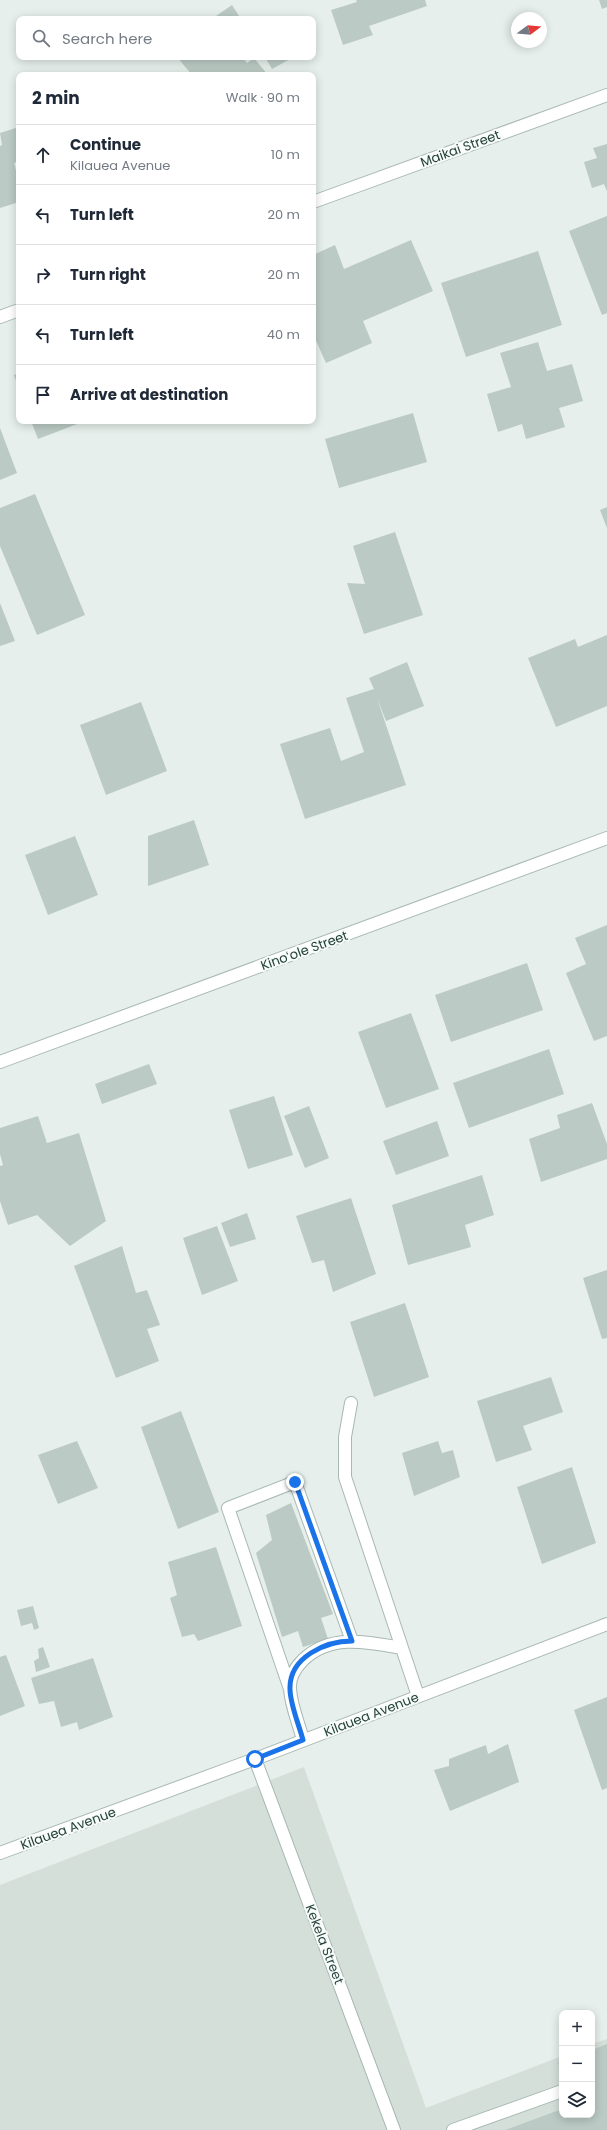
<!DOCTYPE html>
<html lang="en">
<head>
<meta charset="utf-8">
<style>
  body { margin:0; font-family:Poppins,sans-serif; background:#f2f2f3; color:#1f2937 }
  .controls { position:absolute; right:12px; bottom:12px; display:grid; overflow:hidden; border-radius:8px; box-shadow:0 2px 10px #0003 }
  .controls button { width:36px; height:36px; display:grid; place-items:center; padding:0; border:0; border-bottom:1px solid #e0e1e3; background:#fff; color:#1f2937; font:20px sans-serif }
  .compass { position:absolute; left:511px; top:12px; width:36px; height:36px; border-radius:50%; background:#fff; box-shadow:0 2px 10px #0003; rotate:74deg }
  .stop { position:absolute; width:12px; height:12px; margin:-9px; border:3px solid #1a73e8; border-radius:50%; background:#fff }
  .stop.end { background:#1a73e8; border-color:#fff; box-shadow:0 1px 4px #0008 }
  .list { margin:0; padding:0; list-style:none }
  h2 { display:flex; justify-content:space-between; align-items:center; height:52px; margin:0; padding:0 16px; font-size:17px }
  h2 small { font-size:13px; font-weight:400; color:#747a83 }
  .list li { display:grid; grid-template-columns:26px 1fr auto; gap:12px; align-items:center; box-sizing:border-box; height:60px; padding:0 16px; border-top:1px solid #e0e1e3 }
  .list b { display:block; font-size:15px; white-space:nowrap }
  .list p { margin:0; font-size:13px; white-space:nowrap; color:#747a83 }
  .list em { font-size:13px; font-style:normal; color:#747a83 }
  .icon { flex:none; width:22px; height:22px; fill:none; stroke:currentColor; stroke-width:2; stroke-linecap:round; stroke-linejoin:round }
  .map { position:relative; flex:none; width:607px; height:2130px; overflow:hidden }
  .search { position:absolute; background:#fff; box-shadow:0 2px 10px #0003; left:16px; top:16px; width:300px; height:44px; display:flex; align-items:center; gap:10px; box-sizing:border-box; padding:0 14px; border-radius:8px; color:#747a83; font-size:15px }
  .panel { position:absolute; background:#fff; box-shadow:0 2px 10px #0003; left:16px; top:72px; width:300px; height:352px; border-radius:8px }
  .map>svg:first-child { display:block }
  .built { fill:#d4dfda }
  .building { fill:#bbcac4 }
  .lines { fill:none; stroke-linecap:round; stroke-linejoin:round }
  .service-casing { stroke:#a8b8b2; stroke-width:14 }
  .minor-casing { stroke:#a8b8b2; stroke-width:14 }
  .tertiary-casing { stroke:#a8b8b2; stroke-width:14 }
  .service { stroke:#fff; stroke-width:12 }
  .minor { stroke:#fff; stroke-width:12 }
  .tertiary { stroke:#fff; stroke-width:12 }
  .route { stroke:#1a73e8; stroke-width:5 }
  .labels { text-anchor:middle; stroke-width:4; stroke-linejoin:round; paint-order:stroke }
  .street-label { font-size:13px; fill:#24423a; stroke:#f7fbf9 }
</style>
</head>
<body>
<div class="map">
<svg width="607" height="2130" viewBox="0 0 607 2130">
  <rect width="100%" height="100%" fill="#e6efeb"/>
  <path class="built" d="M304 1767 426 2108 562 2056V2115H592V2044L607 2039V2130H0V1885Z"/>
  <path class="building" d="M356 0H425L427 6 369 26 373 35 343 45 331 10 357 2Z
    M599 0H607V7L602 9Z
    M232 5 241 19H217L216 16Z
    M177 57H242L247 63 254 58 268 75H192Z
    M265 57H292V58L272 69Z
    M19 127V161L14 163 19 182V202L0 208V146L2 145 0 133Z
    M607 144V191L604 184 592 188 584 162 597 158 593 148Z
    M607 216V313L602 315 569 231Z
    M411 240 433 291 363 321 372 343 326 363 313 334V255L335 245 344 269Z
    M538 251 562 325 466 357 441 283Z
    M538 342 547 371 572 364 583 401 559 408 565 427 526 439 522 424 498 432 487 394 511 387 500 353Z
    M19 373V389L14 375Z
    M413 413 427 462 339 488 325 439Z
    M31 421H85L38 439Z
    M0 428 17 473 0 480Z
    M35 494 85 615 37 635 0 546V508Z
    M607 507V528L600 510Z
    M395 532 423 615 364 634 347 583 365 584 353 546Z
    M0 603 15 641 0 646Z
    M607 635V706L556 727 528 658 575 639 578 647Z
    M407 662 424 706 386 721 377 698 406 785 305 819 280 744 330 728 341 761 364 752 346 698 374 689 369 678Z
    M141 702 167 771 106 795 80 725Z
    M194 820 209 865 148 886V836Z
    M75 836 98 895 48 915 25 855Z
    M607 925V1036L594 1041 566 973 586 964 575 938Z
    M527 963 543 1010 451 1042 435 995Z
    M411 1013 439 1089 386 1108 358 1032Z
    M549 1049 564 1094 469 1128 453 1083Z
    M149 1064 157 1084 102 1104 95 1084Z
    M274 1096 293 1155 248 1169 229 1110Z
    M592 1103 607 1144V1159L541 1182 529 1139 560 1128 557 1115Z
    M309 1106 329 1158 305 1168 284 1116Z
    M38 1116 47 1143 79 1133 106 1221 70 1246 37 1215 8 1225 0 1201V1166L3 1165 0 1154V1128Z
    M437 1121 449 1156 396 1175 383 1141Z
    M482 1175 494 1215 465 1225 471 1247 408 1265 392 1205Z
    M351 1198 376 1274 333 1292 324 1260 312 1263 296 1216Z
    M247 1213 256 1239 230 1247 221 1223Z
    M217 1226 238 1281 202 1295 183 1238Z
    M122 1246 136 1293 147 1290 160 1325 147 1329 159 1361 116 1378 74 1266Z
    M607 1270V1338L602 1339 583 1278Z
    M405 1303 429 1377 374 1397 350 1322Z
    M551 1377 563 1412 523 1426 532 1450 496 1462 477 1401Z
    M181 1411 219 1512 178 1529 141 1427Z
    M77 1441 98 1488 58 1504 38 1455Z
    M438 1441 442 1453 453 1450 460 1477 414 1496 402 1453Z
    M572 1467 596 1543 542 1564 517 1487Z
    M291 1503 333 1614 321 1618 328 1639 303 1647 298 1631 282 1637 256 1553 272 1540 266 1515Z
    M216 1547 242 1626 198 1641 194 1634 182 1637 170 1598 177 1595 168 1562Z
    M33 1606 39 1628 34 1630 32 1623 21 1626 17 1610Z
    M43 1647 50 1667 36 1672 34 1661 39 1658 38 1649Z
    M6 1655 25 1706 0 1716V1657Z
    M93 1658 113 1717 79 1730 77 1722 61 1727 54 1701 39 1704 31 1678Z
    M607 1697V1788L602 1790 574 1710Z
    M508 1744 519 1782 450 1811 434 1770 449 1766V1759L486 1745 488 1754Z
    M607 2044V2130H505L562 2109V2115H592V2050Z
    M562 2061V2073L558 2063Z"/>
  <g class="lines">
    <defs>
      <path id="service" d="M351 1403 345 1437V1477L418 1696
        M290 1689 228 1508 295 1482 352 1641
        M303 1740C299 1724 291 1706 290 1689 289 1677 295 1668 303 1660 331 1633 368 1642 402 1648
        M453 2130 562 2091"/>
      <path id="minor" d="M313 202 607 95
        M0 317 19 310
        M255 1759 394 2130"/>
      <path id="tertiary" d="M0 1062 607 838
        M0 1853 255 1759 607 1624"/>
    </defs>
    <use href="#service" class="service-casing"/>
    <use href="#minor" class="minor-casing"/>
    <use href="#tertiary" class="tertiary-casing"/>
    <use href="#service" class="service"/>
    <use href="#minor" class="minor"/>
    <use href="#tertiary" class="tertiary"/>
  </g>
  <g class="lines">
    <path class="route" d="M255 1759 303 1740C299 1725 290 1704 290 1689 289 1657 326 1641 352 1641L295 1482"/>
  </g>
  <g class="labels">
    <g class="street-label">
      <text transform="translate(460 148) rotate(-20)" y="5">Maikai Street</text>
      <text transform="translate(304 950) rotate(-20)" y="5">Kinoʻole Street</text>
      <text transform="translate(371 1714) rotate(-21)" y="5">Kilauea Avenue</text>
      <text transform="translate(68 1828) rotate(-20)" y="5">Kilauea Avenue</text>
      <text transform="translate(325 1944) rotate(69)" y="5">Kekela Street</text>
    </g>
  </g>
</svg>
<div class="controls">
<button>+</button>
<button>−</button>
<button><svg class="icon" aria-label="layers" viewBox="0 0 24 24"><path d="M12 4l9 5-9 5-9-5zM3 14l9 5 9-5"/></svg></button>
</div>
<svg class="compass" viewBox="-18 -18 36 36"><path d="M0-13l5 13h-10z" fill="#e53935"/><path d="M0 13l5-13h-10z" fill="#747a83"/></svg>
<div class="stop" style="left:255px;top:1759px"></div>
<div class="stop end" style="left:295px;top:1482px"></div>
<div class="search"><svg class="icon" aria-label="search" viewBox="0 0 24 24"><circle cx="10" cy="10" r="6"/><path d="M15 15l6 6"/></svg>Search here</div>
<section class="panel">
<h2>2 min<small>Walk · 90 m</small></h2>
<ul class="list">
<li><svg class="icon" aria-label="ahead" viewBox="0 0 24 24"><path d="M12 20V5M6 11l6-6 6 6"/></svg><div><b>Continue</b><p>Kilauea Avenue</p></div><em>10 m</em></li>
<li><svg class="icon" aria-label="left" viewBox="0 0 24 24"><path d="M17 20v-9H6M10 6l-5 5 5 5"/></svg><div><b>Turn left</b></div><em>20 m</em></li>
<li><svg class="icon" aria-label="right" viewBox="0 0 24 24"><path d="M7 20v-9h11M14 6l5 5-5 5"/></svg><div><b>Turn right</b></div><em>20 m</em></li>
<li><svg class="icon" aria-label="left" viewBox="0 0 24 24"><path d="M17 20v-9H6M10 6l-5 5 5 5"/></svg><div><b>Turn left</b></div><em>40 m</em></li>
<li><svg class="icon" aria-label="arrive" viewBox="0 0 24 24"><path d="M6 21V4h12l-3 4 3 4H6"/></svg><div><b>Arrive at destination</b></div></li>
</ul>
</section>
</div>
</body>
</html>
